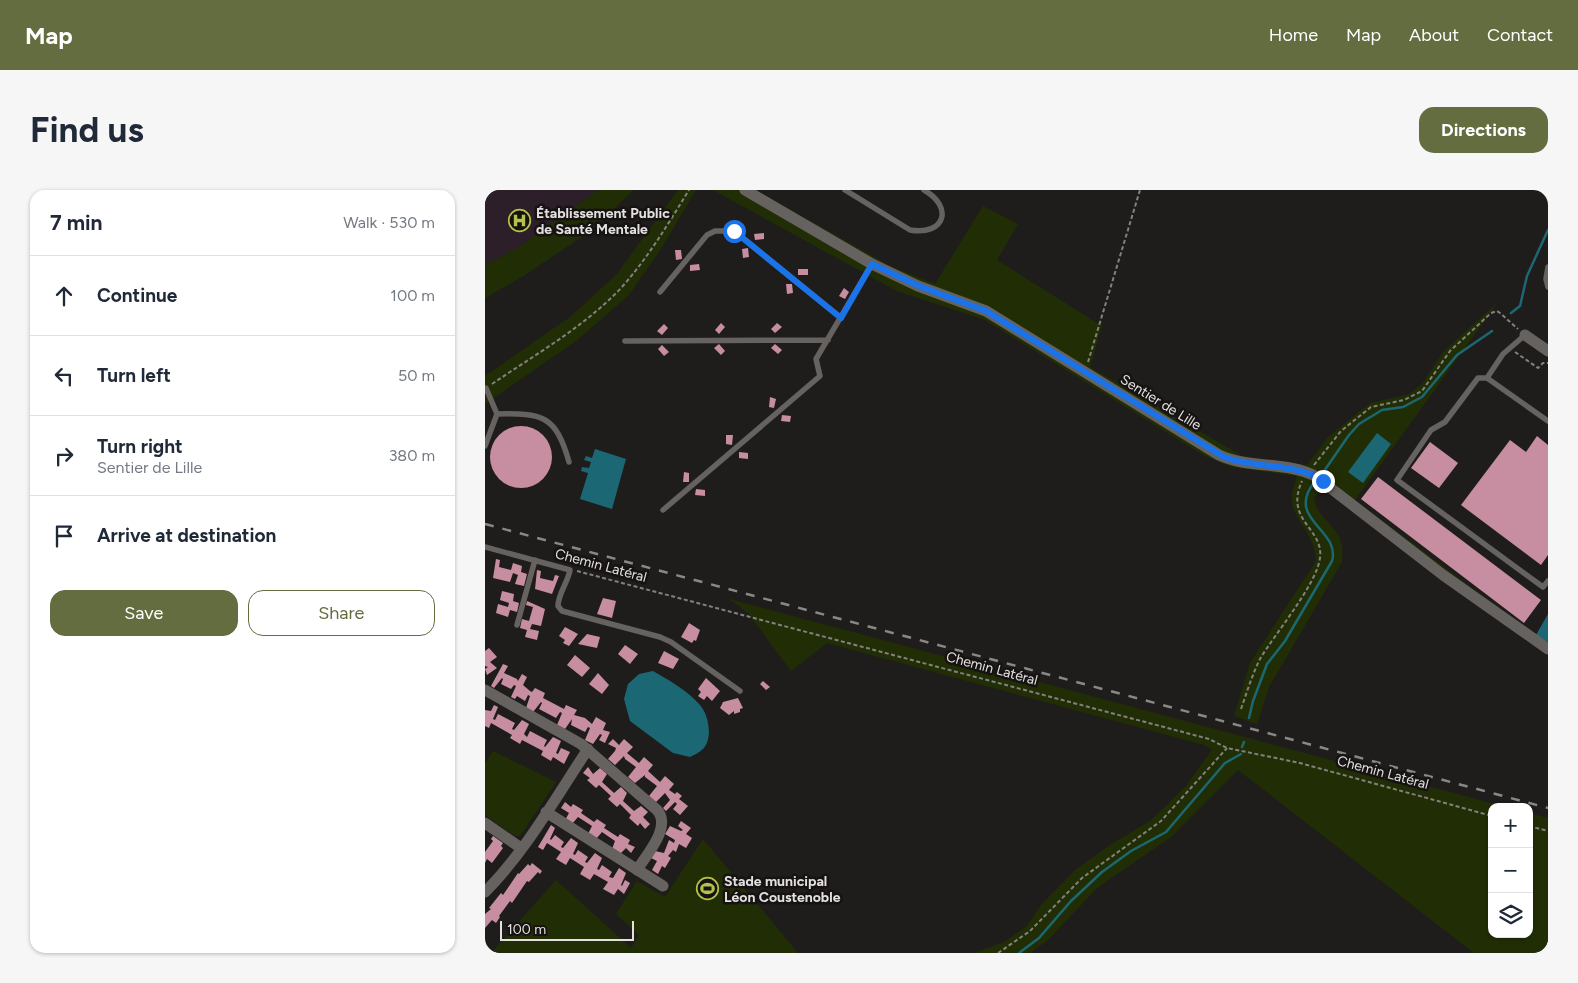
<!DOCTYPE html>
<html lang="en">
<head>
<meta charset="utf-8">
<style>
  body { margin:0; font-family:Figtree,sans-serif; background:#f6f6f7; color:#1f2937 }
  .controls { position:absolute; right:15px; bottom:15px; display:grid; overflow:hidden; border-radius:10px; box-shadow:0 1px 4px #0004 }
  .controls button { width:45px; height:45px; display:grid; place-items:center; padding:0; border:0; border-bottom:1px solid #e0e1e3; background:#fff; color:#1f2937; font:25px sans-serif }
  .scale { position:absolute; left:15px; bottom:12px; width:134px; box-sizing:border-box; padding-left:5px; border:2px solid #e3e1e0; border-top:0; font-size:14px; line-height:18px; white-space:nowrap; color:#e3e1e0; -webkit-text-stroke:4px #161312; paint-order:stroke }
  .stop { position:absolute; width:15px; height:15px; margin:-11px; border:4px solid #1a73e8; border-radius:50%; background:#fff }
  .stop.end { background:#1a73e8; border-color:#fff; box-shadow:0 1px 5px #0008 }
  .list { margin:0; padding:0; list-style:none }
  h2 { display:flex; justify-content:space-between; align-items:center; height:65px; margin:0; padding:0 20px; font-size:21px }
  h2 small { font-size:16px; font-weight:400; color:#747a83 }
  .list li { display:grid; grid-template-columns:32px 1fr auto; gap:15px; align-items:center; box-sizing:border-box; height:80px; padding:0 20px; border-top:1px solid #e0e1e3 }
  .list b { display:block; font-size:19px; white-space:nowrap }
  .list p { margin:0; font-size:16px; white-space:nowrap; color:#747a83 }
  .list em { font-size:16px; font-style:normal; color:#747a83 }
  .actions { display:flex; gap:10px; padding:15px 20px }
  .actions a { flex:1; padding:11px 0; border:1px solid #636d3f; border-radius:15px; text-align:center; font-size:18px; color:#636d3f }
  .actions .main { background:#636d3f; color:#fff }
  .icon { flex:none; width:28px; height:28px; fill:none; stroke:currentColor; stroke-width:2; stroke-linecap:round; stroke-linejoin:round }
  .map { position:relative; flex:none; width:1063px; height:763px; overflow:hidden; border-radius:15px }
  header { display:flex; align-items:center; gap:30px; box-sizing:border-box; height:70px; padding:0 25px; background:#636d3f; color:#fff }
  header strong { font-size:24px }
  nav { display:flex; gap:28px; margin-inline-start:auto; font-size:18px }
  .intro { display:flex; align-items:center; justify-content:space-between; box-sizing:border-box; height:120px; padding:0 30px }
  h1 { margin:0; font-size:35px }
  .button { padding:12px 22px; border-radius:15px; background:#636d3f; color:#fff; font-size:18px; font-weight:700 }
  main { display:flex; gap:30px; padding:0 30px }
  aside { flex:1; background:#fff; border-radius:15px; box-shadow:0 1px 4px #0004 }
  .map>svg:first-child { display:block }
  .medical { fill:#2d1f2a }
  .green { fill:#212e05 }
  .water { fill:#1b6874 }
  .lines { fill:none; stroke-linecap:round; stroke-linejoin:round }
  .stream { stroke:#1b6874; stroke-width:2.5 }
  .building { fill:#c78da0 }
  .path { stroke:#83817f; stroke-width:2; stroke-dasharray:4 2.5; stroke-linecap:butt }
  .lane { stroke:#656260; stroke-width:5.5 }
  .street { stroke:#656260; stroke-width:11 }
  .rail { stroke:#8a8886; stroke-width:2.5; stroke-dasharray:9 9; stroke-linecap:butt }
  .route { stroke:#1a73e8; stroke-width:6 }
  .labels { text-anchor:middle; stroke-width:5; stroke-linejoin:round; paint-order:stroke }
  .poi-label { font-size:14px; font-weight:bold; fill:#e3e1e0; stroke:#161312; text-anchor:start }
  .street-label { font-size:14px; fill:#e3e1e0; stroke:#161312 }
</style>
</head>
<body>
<header>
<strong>Map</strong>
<nav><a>Home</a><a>Map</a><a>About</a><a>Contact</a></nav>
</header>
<div class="intro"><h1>Find us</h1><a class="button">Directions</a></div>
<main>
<aside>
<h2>7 min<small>Walk · 530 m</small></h2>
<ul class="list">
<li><svg class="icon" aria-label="ahead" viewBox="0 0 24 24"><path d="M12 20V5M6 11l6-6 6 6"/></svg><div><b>Continue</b></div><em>100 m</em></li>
<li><svg class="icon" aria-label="left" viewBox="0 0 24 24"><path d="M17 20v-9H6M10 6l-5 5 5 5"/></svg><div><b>Turn left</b></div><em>50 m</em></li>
<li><svg class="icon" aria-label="right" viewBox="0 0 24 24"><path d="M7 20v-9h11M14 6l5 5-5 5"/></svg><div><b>Turn right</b><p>Sentier de Lille</p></div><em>380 m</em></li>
<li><svg class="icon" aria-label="arrive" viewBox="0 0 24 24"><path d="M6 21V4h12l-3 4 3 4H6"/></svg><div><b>Arrive at destination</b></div></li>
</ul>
<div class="actions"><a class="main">Save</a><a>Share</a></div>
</aside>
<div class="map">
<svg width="1063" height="763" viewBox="0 0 1063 763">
  <rect width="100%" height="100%" fill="#1f1d1b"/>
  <path class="medical" d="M0 0H113L32 58 0 75Z"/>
  <path class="green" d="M113 0H149L104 42 40 85 0 108V75L32 58Z
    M193 0H211L176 59 144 105 91 151 0 214V186L85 127 132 84Z
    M228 0H271L405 76 450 94 498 16 533 34 512 70 617 136 605 177 757 266 822 275 843 247 885 213 924 204 937 194 958 162 1013 112 870 310 1040 438 836 298 829 309C832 328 854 336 857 356 858 361 857 366 857 372L784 497 772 534 749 526 765 473 831 371C830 343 807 329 807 310 806 303 810 293 812 286L747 277 720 266 500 130 412 101Z
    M244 409 1021 617H1007V744H1044V623L1063 628V763H989L753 580 686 647 612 698 563 750 545 763H489L519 752 541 737 556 715 590 680 625 655 665 631 700 597 727 560 719 555 342 453 306 481 263 423Z
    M8 561 71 592 35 646H30L0 625V574Z
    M218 649 313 763H6L71 690 146 758 154 745 131 724 152 691 180 707Z"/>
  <path class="water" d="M892 243 906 254 878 293 863 282Z
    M110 259 141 269 127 319 95 309 103 283 96 281 97 277 104 278 106 272 99 270 101 266 107 268Z
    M1063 424V452L1051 445Z
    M168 481C184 490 203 501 215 515 224 525 228 549 218 559 215 562 209 565 205 567L188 563 145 531 139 509 143 494 154 484Z"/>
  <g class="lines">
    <path class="stream" d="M1026 123 1035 116 1042 86 1063 40
      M837 284 864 245 874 234 897 220 918 217 937 207 972 165 1007 141
      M764 528 768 511 782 474 800 451 847 371C856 339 799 330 830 291
      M757 557 759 552
      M534 763 554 748 586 711 617 682 646 661 681 642 740 573 756 564"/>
  </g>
  <path class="building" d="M279 43V49L270 50 269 44Z
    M263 58 264 67 258 68 257 59Z
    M190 60H196L197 69 191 70Z
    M214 74 215 80 205 81V75Z
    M313 79H323V85H313Z
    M301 94H307L308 103 302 104Z
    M359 98 364 102 360 109 354 106Z
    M236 133 240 137 234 144 230 140Z
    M292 133 297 137 290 143 286 139Z
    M179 134 183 138 177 145 172 141Z
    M234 154 240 161 236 165 229 158Z
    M290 154 297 160 293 164 286 158Z
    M177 155 184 162 179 166 173 159Z
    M285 207 291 209 289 218 284 217Z
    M297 225 306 226 305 232 296 231Z
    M5 267a31 31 0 1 1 62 0a31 31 0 1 1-62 0Z
    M241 245H248L247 255 241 254Z
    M1052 246 1063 255V365L1056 375 976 315 1025 250 1041 262Z
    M945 252 973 273 954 298 926 278Z
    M254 262 263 263V269L254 268Z
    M199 282 204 283V292H198Z
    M893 287 1056 410 1039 433 876 309Z
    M211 299 220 300V306L210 305Z
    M11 369 15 370 14 377 26 380 28 373 37 376 36 382 42 384 39 396 30 394 33 385 28 383 25 392 8 388Z
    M52 380 56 381 55 388 68 391 70 385 74 386 67 404 50 399Z
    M17 401 29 404 28 411 34 413 32 422 25 420 23 427 11 423 13 414 23 417 24 413 15 410Z
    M118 408 131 411 127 428 112 424Z
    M42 411 60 419 56 436 47 434 45 439 54 441 52 450 40 447 42 440 35 438 37 429 44 431 48 417 41 415Z
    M204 433 215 440 211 451 209 450 207 453 196 447Z
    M80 437 93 444 84 456 78 453 80 450 74 446Z
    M102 444 115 447 112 458 93 454Z
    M140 455 153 464 145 474 133 464Z
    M4 458 12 467 5 472 12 478 2 485 0 479 3 477 0 476V461Z
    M179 461 194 469 188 479 173 473Z
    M90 465 105 478 97 487 82 475Z
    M18 474 23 476 19 483 32 489 33 491 37 484 42 487 38 495 45 501 47 502 50 498 60 503 58 508 79 519 81 515 92 520 89 525 100 528 107 534 111 527 121 533 118 540 125 542 120 553 114 550 117 545 115 544 108 554 100 550 105 538 103 537 100 542 86 535 87 529 80 539 72 535 77 523 75 522 71 528 54 519 57 513 56 512 48 522 41 518 45 506 43 505 40 511 32 506 30 509 26 507 31 496 29 495 26 499 16 494 18 489 17 488 9 498 6 496Z
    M113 483 124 495 117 504 104 494Z
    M221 488 235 501 227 511 222 506 219 510 213 506 216 502 213 499Z
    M278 491 285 497 281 500 275 494Z
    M253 508 258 518 255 519V522L249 524V521L244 525 235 518 238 512Z
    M9 515 13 517 8 529 10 530 13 524 30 533 27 539 29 540 37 530 44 534 39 544 42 547 45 541 62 550 59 556 60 557 68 547 76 551 71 563 73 564 76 558 85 562 79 574 68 567 66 571 56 565 58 561 37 550 35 554 25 548 27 545 6 533 4 538 0 536V520L6 521Z
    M128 549 134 555 139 549 148 557 142 563 154 573 159 567 168 575 163 581 175 592 180 586 189 594 184 600 190 604 192 602 197 606 194 609 203 616 195 625 188 619 192 614 190 612 181 621 178 618 185 610 180 603 171 612 164 606 172 596 160 587V585L150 593 143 587 151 577 140 569 139 566 130 575 123 569 130 561 131 558 123 554Z
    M103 577 108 584 115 578 122 584 117 592 129 603 136 597 142 603 138 611 149 621 156 616 163 622 158 627 165 634 160 639 155 633 153 636 144 628 146 625 135 614 132 617 123 609 126 606 114 595 111 598 102 590 105 588 98 583Z
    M80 612 86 617 88 614 98 620 96 623 109 632 112 629 121 635 119 638 133 647 135 644 145 650 143 654 150 657 146 663 141 658 135 664 127 659 130 651 117 642 111 649 103 644 107 636 93 627 87 634 80 630 84 623 76 618Z
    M196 631 206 638 201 644 207 648 201 658 194 654 191 662 188 660 183 666 186 668 180 678 177 676 173 684 167 680 172 671 166 668 170 661 179 663 184 650 189 653 190 650 180 644 185 636 196 641 198 640 193 636Z
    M66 635 70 638 65 649 66 650 70 645 79 652 76 657 78 658 86 648 93 653 88 664 90 665 93 660 103 667 100 672 102 673 110 663 117 668 112 679 114 680 117 675 127 682 124 687 128 688 134 678 141 683 136 695 137 696 140 690 145 693 139 704 133 699 129 705 118 699 123 692 109 684 105 690 95 684 99 677 85 668 81 675 71 669 76 662 62 653 58 660 53 657Z
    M8 646 18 653 16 656 18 658 7 673 2 669 0 673V662L8 651 6 649Z
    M47 673 57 681 55 684 53 682 44 692 42 691 27 713 25 711 14 726 15 727 11 733 7 730 0 738V724L6 719 4 718 16 703 18 705 33 683 34 684 43 674 45 676Z"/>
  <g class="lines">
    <path class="path" d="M1030 162 1053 178 1058 173H1063
      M603 172 655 0
      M7 194C51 164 99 137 136 98 163 68 183 34 204 0
      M829 275 856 241 886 217 919 210 937 201 965 161 1006 123 1012 121 1015 123 1033 139
      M92 381 724 549 742 558 815 573 1007 626
      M756 519C762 502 767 485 775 469 789 445 832 394 835 368 839 338 799 331 817 291
      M1044 636 1063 641
      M513 763 545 741 597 688 676 631 742 558"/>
    <path class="lane" d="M360 0 425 40C460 46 469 17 439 0
      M1063 77 1061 89 1063 97
      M175 102 222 45 230 41H249L356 128
      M1040 145 1018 164 1002 188 1063 231
      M140 151 343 150
      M1002 188H993L960 232 946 240 912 290 1058 397 1063 391
      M1 198 12 224
      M0 256 12 224C57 223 71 225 84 272
      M178 320 335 186 331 169 387 74
      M0 357 85 380C83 392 73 404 73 416L77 421 175 447 186 452 255 501
      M32 435 50 370"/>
    <path class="street" d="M260 0 387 74 433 96 501 121 734 265C764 279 801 271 830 286L958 385 1063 459
      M1040 145 1063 161
      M0 500 96 554 172 620C187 637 162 664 152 680
      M61 622 178 696
      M0 633 36 658
      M0 702C41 661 71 607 103 559"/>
    <path class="rail" d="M0 334 1063 618"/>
  </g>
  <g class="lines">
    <path class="route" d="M249 41 356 128 387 74 434 96 501 121 739 267C771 279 810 272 838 291"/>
  </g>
  <defs>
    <symbol id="hospital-ring" viewBox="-11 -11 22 22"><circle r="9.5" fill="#161312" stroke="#b6c148" stroke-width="1.5"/><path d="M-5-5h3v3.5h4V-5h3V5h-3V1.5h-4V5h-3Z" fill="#b6c148"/></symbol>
    <symbol id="stadium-ring" viewBox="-11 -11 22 22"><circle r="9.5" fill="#161312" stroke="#b6c148" stroke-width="1.5"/><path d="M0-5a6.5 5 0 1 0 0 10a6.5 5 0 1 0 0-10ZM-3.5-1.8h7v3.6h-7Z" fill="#b6c148"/></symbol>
  </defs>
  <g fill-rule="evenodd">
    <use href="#hospital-ring" x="22" y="18" width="25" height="25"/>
    <use href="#stadium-ring" x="210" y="686" width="25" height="25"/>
  </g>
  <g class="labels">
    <g class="poi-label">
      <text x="51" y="28">Établissement Public<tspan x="51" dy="16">de Santé Mentale</tspan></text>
      <text x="239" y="696">Stade municipal<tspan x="239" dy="16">Léon Coustenoble</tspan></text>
    </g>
    <g class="street-label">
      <text transform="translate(676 212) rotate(32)" y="5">Sentier de Lille</text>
      <text transform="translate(116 375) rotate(15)" y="5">Chemin Latéral</text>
      <text transform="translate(507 478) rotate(15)" y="5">Chemin Latéral</text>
      <text transform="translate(898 582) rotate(15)" y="5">Chemin Latéral</text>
    </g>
  </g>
</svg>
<div class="controls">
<button>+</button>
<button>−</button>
<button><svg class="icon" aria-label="layers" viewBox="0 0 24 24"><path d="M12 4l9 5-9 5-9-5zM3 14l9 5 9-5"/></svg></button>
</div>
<div class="scale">100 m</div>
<div class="stop" style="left:249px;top:41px"></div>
<div class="stop end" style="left:838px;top:291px"></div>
</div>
</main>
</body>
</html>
